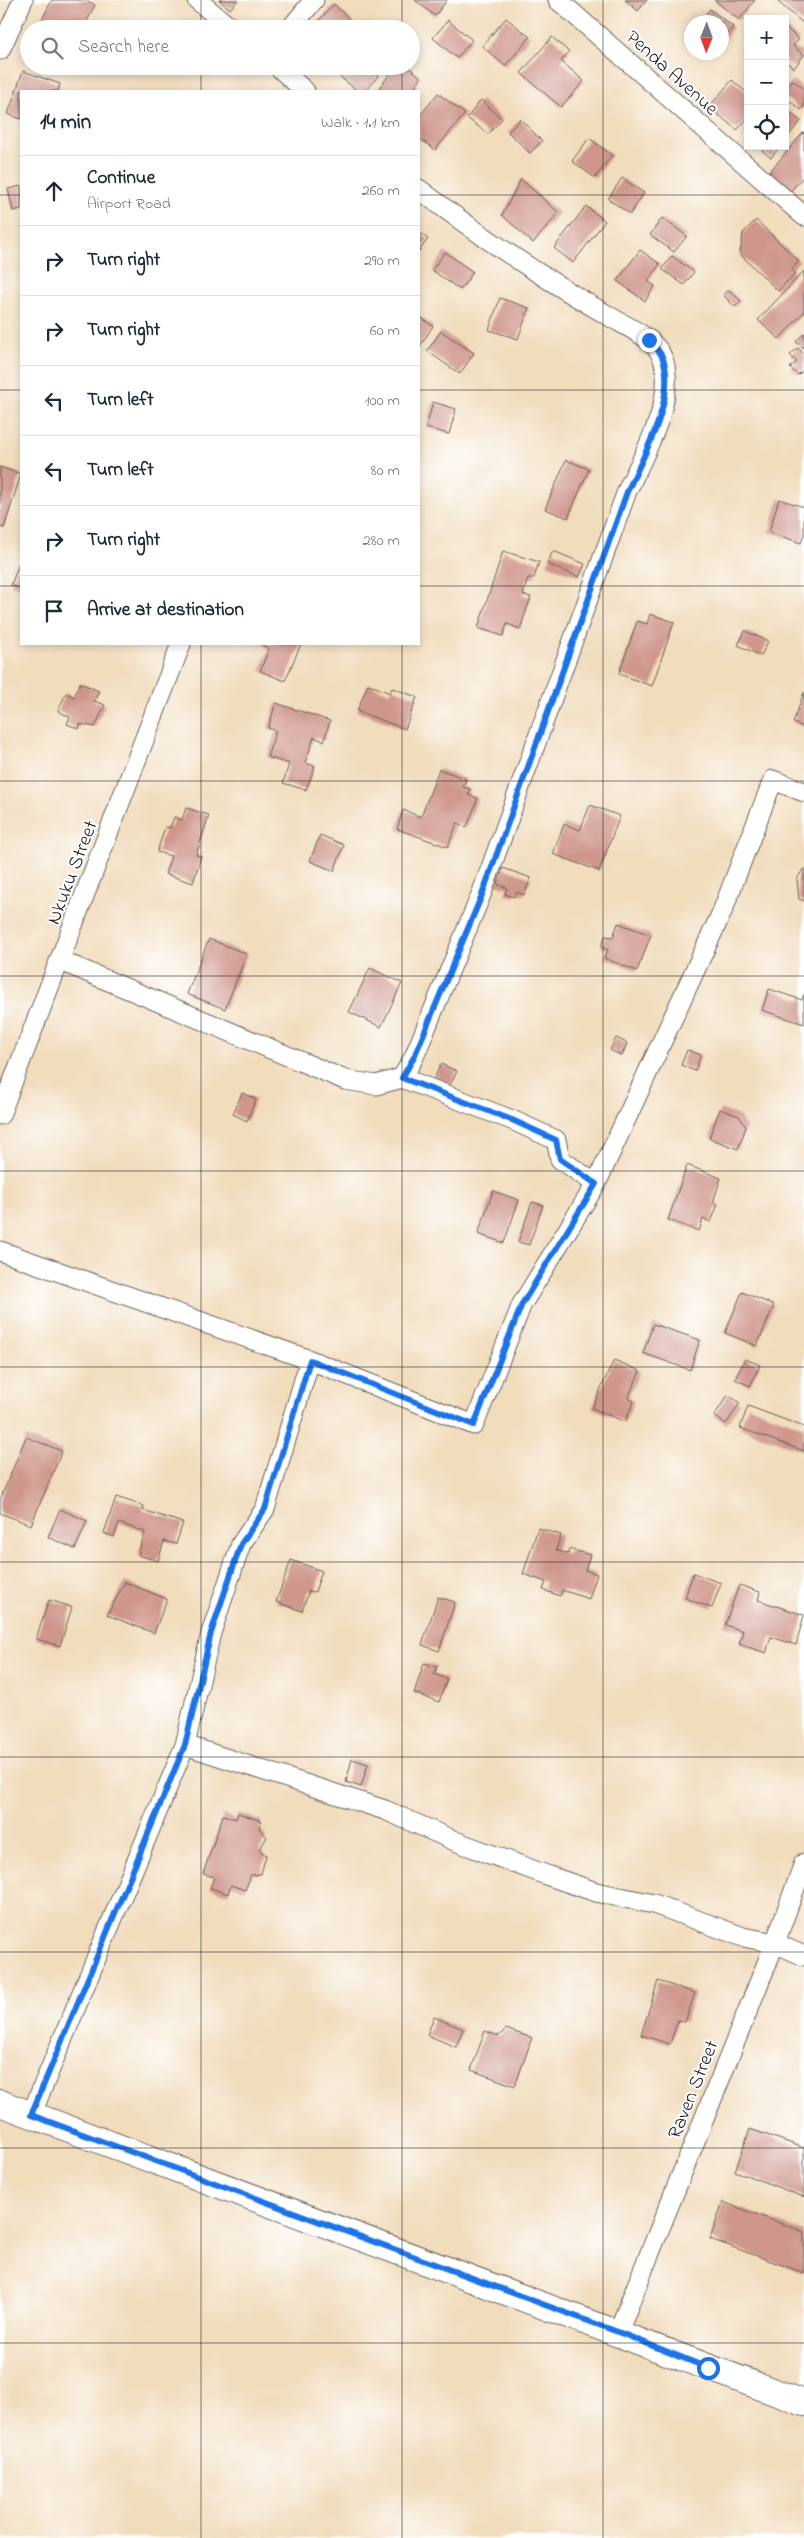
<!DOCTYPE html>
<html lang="en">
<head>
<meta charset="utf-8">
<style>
  body { margin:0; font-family:"Indie Flower",sans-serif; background:#f2f2f3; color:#1f2937 }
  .controls { position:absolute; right:15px; top:15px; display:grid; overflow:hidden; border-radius:0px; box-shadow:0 2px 8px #0003 }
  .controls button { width:45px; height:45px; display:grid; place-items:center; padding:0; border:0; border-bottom:1px solid #e0e1e3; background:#fff; color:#1f2937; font:25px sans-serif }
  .compass { position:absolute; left:684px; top:15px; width:45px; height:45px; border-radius:50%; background:#fff; box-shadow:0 2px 8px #0003; rotate:181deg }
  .stop { position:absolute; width:15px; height:15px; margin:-11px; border:4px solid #1a73e8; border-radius:50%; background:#fff }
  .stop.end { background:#1a73e8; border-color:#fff; box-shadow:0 1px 5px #0008 }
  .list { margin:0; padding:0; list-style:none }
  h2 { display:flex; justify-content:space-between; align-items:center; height:65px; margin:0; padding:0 20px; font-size:21px }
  h2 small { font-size:16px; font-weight:400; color:#747a83 }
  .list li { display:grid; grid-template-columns:32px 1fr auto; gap:15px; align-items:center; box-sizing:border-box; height:70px; padding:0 20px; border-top:1px solid #e0e1e3 }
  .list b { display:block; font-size:19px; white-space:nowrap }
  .list p { margin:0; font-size:16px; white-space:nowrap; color:#747a83 }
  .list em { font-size:16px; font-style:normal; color:#747a83 }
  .icon { flex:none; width:28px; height:28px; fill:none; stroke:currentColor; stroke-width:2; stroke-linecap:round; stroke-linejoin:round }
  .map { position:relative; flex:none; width:804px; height:2538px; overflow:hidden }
  .search { position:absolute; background:#fff; box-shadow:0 2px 8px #0003; left:20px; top:20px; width:400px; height:55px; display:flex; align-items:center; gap:12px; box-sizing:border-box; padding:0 18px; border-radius:28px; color:#747a83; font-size:19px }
  .panel { position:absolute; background:#fff; box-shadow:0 2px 8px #0003; left:20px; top:90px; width:400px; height:555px; border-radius:0px }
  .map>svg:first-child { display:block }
  .building { fill:#cf968c }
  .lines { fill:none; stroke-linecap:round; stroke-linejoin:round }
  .street-casing { stroke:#675f54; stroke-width:21 }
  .secondary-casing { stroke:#675f54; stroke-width:28 }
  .street { stroke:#fff; stroke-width:19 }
  .secondary { stroke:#fff; stroke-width:26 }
  .route { stroke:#1a73e8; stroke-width:6 }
  .grid { fill:none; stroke:#1c1c1c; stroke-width:1; stroke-opacity:0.55 }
  .labels { text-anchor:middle; stroke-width:4; stroke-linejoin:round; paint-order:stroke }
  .street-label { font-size:20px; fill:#1c1c1c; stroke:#fff }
</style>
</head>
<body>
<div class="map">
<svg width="804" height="2538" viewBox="0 0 804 2538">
  <rect width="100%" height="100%" fill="#fff"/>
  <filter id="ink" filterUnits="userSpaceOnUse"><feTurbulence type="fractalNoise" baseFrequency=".02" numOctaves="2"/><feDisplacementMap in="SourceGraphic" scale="10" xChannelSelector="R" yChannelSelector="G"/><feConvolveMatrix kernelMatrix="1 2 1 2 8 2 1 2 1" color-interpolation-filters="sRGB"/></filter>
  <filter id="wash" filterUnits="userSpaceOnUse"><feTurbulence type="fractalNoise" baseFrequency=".0096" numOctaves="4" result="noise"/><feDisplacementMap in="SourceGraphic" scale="20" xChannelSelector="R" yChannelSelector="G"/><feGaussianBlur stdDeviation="1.12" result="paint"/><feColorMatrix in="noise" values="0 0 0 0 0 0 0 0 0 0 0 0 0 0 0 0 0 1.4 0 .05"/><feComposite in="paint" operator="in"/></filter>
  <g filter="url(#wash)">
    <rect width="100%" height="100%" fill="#f1dcbc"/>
    <g id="blocks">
      <path class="building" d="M52 0H86L95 5 83 29H37Z
        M219 0H238L230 9Z
        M415 0H447L435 16Z
        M625 0H647L638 11Z
        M714 0H755L739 20Z
        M780 0H804V24L778 2Z
        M334 4 360 29H311Z
        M710 9 733 27 722 43V22H699Z
        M506 18 530 37 505 66 482 46Z
        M448 20 472 40 457 58 433 38Z
        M785 27 799 39 793 46 804 55 794 68 785 61Z
        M552 37 569 52 561 61 584 81 561 107 521 73Z
        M349 66H375L382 71 366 91H358L340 77Z
        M396 66H407L421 77 415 86 419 89 417 91H377Z
        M23 71 60 84 58 91H21V119L8 114Z
        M732 80 748 94V118L737 130 709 107Z
        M793 80 804 89V106L801 110 785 97V88Z
        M438 93 465 114 435 150 419 138V117Z
        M481 100 502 119 488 134 467 118Z
        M785 109 801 121 785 140Z
        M520 119 542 141 530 153 508 132Z
        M804 132V176L787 195 769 179 770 171Z
        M589 138 612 155 595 178 572 161Z
        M757 146H780L771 158Z
        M622 178 644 193 630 214 608 199Z
        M521 179 559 213 533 243 502 215Z
        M21 186V209L13 211 8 189Z
        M586 206 605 221 573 263 554 248Z
        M662 218 687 236 674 252 650 235Z
        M756 220 799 261 792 269 795 273 778 291 740 254 743 233Z
        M419 232 428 239 419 251Z
        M640 250 660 264 648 281 655 286 645 301 617 281Z
        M445 252 473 272 460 290 432 270Z
        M672 256 694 272 684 285 662 269Z
        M804 271V312L779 339 758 320Z
        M729 290 741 301 735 307 723 295Z
        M500 298 529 308 518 339 489 330Z
        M419 316 433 326 419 348Z
        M441 331 474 353 460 374 427 351Z
        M804 333V348L796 342Z
        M798 348 804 354V369L798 375 790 368 797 362 790 355Z
        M433 402 456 409 449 434 426 428Z
        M566 460 589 469 568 518 545 509Z
        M0 467 21 474 4 528 0 527Z
        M779 499 804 507V534L801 543 769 532Z
        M503 551 539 562 534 578H528L523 595 531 597 520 629 507 624 503 636 478 628Z
        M553 551 585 564 579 577 547 564Z
        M21 558V589L11 585Z
        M650 614 674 622 652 686 619 674 637 621 647 624Z
        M745 631 768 641 761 656 738 645Z
        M261 644H301L285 681 260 671 269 649Z
        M80 683 99 691 94 701 105 705 95 727 80 724 79 729 67 724 70 717 58 711 66 693 74 697Z
        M368 684 390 693 392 688 417 697 405 729 357 711Z
        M804 692V727L793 723Z
        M276 703 330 721 324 741 314 737 305 763 315 766 306 790 283 783 289 764 267 757 276 731 268 728Z
        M439 769 466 779 463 787 470 789 468 795 478 798 467 827 457 823 448 847 397 829 403 810 421 817Z
        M590 805 620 816 599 871 553 854 564 824 580 830Z
        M186 808 209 815 196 855 201 856 193 883 165 874 171 856 157 852 165 827 170 828 174 817 182 820Z
        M320 835 344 845 334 871 310 861Z
        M503 868 531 878 524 895 516 892 514 897 505 894 507 888 497 884Z
        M804 868V901L799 899 797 879Z
        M618 923 651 935 637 971 604 958 608 950 601 947 605 936 613 937Z
        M209 939 247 954 225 1009 187 994Z
        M370 968 402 983 381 1027 349 1012Z
        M769 989 802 1000 804 994V1024L762 1010Z
        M616 1038 627 1043 622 1056 610 1050Z
        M687 1050 701 1055 695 1071 681 1065Z
        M441 1064 457 1071 448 1089 432 1083Z
        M242 1093 256 1099 247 1121 233 1114Z
        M720 1109 739 1116 746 1127 738 1149 709 1138Z
        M687 1165 721 1178 713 1202 718 1204 711 1222 703 1219 699 1231 668 1220Z
        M493 1191 519 1200 504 1243 478 1234Z
        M532 1202 543 1205 529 1245 518 1242Z
        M742 1292 774 1305 757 1346 725 1333Z
        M653 1324 700 1340 690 1370 643 1353Z
        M745 1359 760 1365 750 1386 735 1379Z
        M614 1360 640 1371 628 1398 634 1401 625 1422 592 1408Z
        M728 1395 740 1403 726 1424 714 1416Z
        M748 1406 804 1427V1451L740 1428Z
        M26 1437 62 1451 31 1525 0 1513V1500Z
        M116 1497 144 1506 143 1510 183 1523 176 1544 164 1541 158 1561 138 1555 145 1532 119 1523 114 1537 104 1533Z
        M60 1509 87 1521 75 1549 48 1537Z
        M538 1528 561 1535 556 1550 568 1554 569 1549 590 1555 585 1570 597 1574 589 1599 562 1590 560 1596 543 1590 546 1582 523 1574Z
        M291 1560 322 1571 315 1592 309 1591 302 1611 276 1602Z
        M693 1573 721 1583 712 1608 685 1598Z
        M125 1582 167 1599 154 1633 107 1615Z
        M739 1585 760 1592 758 1600 804 1615 796 1645 771 1637 766 1653 739 1644 743 1631 725 1625Z
        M438 1597 455 1602 439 1651 422 1645Z
        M49 1600 72 1607 60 1646 36 1639Z
        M424 1663 437 1667 434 1674 447 1679 439 1702 414 1693Z
        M352 1759 368 1764 361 1787 346 1782Z
        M238 1813 262 1821 259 1828 267 1837 259 1850 266 1855 261 1874 251 1875 245 1890 231 1885 228 1894 210 1888 214 1877 203 1874 223 1815 236 1819Z
        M658 1981 695 1993 685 2022 678 2020 670 2044 641 2035Z
        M434 2017 463 2029 456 2047 427 2035Z
        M506 2029 532 2038 515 2086 471 2070 485 2031 499 2036Z
        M750 2129 804 2148V2197L735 2171Z
        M723 2202 804 2232V2273L710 2239Z"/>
    </g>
  </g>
  <g filter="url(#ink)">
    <use href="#blocks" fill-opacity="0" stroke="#675f54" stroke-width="1"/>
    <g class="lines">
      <defs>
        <path id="street" d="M197 0 232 29
          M558 0 804 216
          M290 29 314 0
          M0 50 23 0
          M277 66 305 91
          M61 961 345 1080 376 1085 402 1078 414 1057 481 895 627 491C643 456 677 398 663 359 656 339 631 329 614 319 546 280 481 237 419 189
          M402 1078 512 1120 556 1140 560 1159 596 1184
          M0 1115 181 644
          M0 1251 310 1360 474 1425 522 1304 596 1184 722 912 773 780 804 792
          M185 1745 385 1810 455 1841 549 1876 596 1892 654 1904 743 1937 775 1943 804 1956
          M31 2115 185 1745 211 1633 241 1544 265 1509 310 1360
          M618 2332 775 1943 804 1863"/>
        <path id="secondary" d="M0 2103 804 2403"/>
      </defs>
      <use href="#street" class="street-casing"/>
      <use href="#secondary" class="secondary-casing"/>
      <use href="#street" class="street"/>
      <use href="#secondary" class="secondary"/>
    </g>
  </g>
  <g class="lines" filter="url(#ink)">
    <path class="route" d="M649 340C654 346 661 352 663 359 677 398 643 457 627 492L482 895 414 1057 402 1078 512 1120 556 1140 560 1159 596 1184 522 1304 474 1425 310 1360 265 1509 241 1544 211 1633 185 1745 31 2115 618 2332 708 2368"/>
  </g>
  <path class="grid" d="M201 0V29M402 0V29M603 0V2538M201 66V91M402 66V91M0 195H21M419 195H804M0 390H21M419 390H804M0 586H21M419 586H804M201 644V2538M402 644V2538M0 781H804M0 976H804M0 1171H804M0 1367H804M0 1562H804M0 1757H804M0 1952H804M0 2148H804M0 2343H804"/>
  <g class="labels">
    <g class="street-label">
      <text transform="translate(673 72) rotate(42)" y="7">Penda Avenue</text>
      <text transform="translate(71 872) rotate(-69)" y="7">Nkuku Street</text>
      <text transform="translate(692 2089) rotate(-68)" y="7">Raven Street</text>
    </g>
  </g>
</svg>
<div class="controls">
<button>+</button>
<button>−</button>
<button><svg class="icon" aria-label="locate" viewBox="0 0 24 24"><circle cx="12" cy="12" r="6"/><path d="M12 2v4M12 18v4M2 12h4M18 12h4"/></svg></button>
</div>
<svg class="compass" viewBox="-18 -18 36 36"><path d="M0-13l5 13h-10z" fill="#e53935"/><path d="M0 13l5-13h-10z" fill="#747a83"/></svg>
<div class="stop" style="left:708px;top:2368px"></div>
<div class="stop end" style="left:649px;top:340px"></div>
<div class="search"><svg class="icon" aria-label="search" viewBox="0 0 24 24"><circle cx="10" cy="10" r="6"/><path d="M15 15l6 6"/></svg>Search here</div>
<section class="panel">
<h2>14 min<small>Walk · 1.1 km</small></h2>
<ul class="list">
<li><svg class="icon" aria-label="ahead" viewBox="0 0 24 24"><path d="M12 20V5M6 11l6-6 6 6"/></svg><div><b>Continue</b><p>Airport Road</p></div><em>260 m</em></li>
<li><svg class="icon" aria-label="right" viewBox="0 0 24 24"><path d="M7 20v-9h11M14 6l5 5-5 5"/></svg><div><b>Turn right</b></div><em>290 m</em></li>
<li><svg class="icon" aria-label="right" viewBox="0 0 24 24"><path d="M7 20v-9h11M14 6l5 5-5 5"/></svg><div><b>Turn right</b></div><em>60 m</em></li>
<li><svg class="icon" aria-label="left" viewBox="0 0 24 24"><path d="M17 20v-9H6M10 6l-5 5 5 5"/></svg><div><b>Turn left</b></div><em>100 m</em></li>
<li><svg class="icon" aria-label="left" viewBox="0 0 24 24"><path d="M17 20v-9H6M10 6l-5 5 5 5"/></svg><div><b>Turn left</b></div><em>80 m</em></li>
<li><svg class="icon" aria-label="right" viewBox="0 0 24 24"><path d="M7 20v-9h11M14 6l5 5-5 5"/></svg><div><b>Turn right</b></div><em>280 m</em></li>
<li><svg class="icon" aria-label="arrive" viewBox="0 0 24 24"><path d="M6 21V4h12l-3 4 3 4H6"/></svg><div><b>Arrive at destination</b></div></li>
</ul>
</section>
</div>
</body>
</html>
